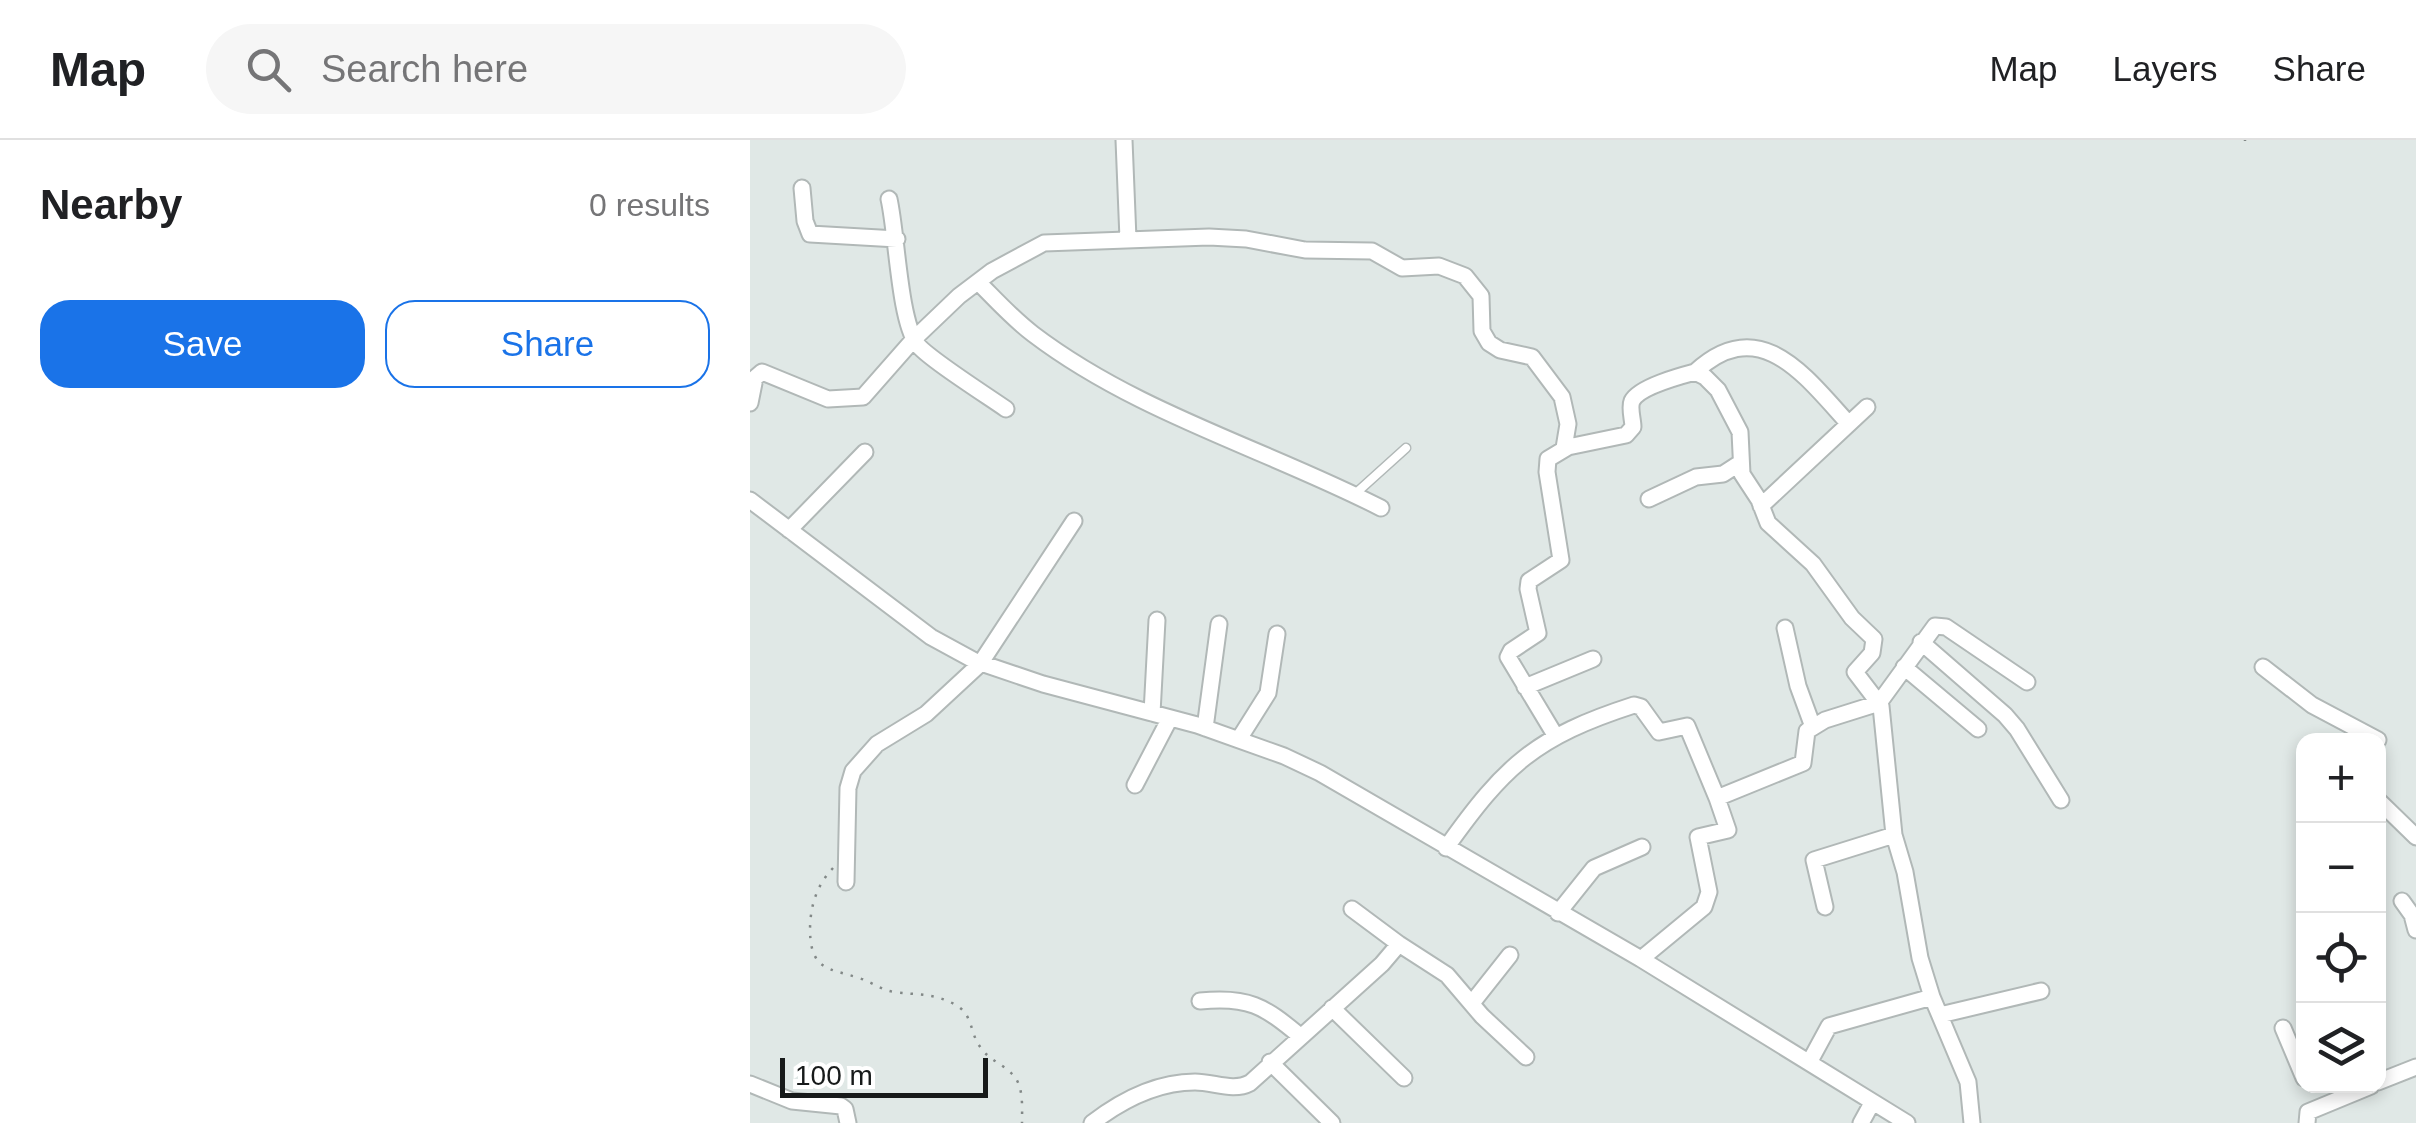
<!DOCTYPE html>
<html lang="en">
<head>
<meta charset="utf-8">
<style>
  body { margin:0; font-family:Arial,sans-serif; background:#f6f6f6; color:#202124 }
  .controls { position:absolute; right:30px; bottom:30px; display:grid; overflow:hidden; border-radius:20px; box-shadow:0 5px 15px #0003 }
  .controls button { width:90px; height:90px; display:grid; place-items:center; padding:0; border:0; border-bottom:2px solid #e0e0e0; background:#fff; color:#202124; font:50px sans-serif }
  .scale { position:absolute; left:30px; bottom:25px; width:208px; box-sizing:border-box; padding-left:10px; border:5px solid #171a1a; border-top:0; font-size:28px; line-height:35px; white-space:nowrap; color:#171a1a; -webkit-text-stroke:8px #fff; paint-order:stroke }
  .list { margin:0; padding:0; list-style:none }
  h2 { display:flex; justify-content:space-between; align-items:center; height:130px; margin:0; padding:0 40px; font-size:42px }
  h2 small { font-size:32px; font-weight:400; color:#757577 }
  .actions { display:flex; gap:20px; padding:30px 40px }
  .actions a { flex:1; padding:22px 0; border:2px solid #1a73e8; border-radius:30px; text-align:center; font-size:35px; color:#1a73e8 }
  .actions .main { background:#1a73e8; color:#fff }
  .icon { flex:none; width:55px; height:55px; fill:none; stroke:currentColor; stroke-width:2; stroke-linecap:round; stroke-linejoin:round }
  .map { position:relative; flex:none; width:1666px; height:983px; overflow:hidden }
  header { display:flex; align-items:center; gap:60px; box-sizing:border-box; height:140px; padding:0 50px; background:#fff; border-bottom:2px solid #e0e0e0 }
  header strong { font-size:48px }
  nav { display:flex; gap:55px; margin-inline-start:auto; font-size:35px }
  .search { width:700px; height:90px; background:#f6f6f6; display:flex; align-items:center; gap:25px; box-sizing:border-box; padding:0 35px; border-radius:55px; color:#757577; font-size:38px }
  main { display:flex }
  aside { flex:1; background:#fff }
  .map>svg:first-child { display:block }
  .lines { fill:none; stroke-linecap:round; stroke-linejoin:round }
  .service-casing { stroke:#b1b8b7; stroke-width:11 }
  .minor-casing { stroke:#b1b8b7; stroke-width:19 }
  .path { stroke:#828887; stroke-width:2.5; stroke-dasharray:2.5 8; stroke-linecap:butt }
  .service { stroke:#fff; stroke-width:8 }
  .minor { stroke:#fff; stroke-width:15 }
</style>
</head>
<body>
<header>
<strong>Map</strong>
<div class="search"><svg class="icon" aria-label="search" viewBox="0 0 24 24"><circle cx="10" cy="10" r="6"/><path d="M15 15l6 6"/></svg>Search here</div>
<nav><a>Map</a><a>Layers</a><a>Share</a></nav>
</header>
<main>
<aside>
<h2>Nearby<small>0 results</small></h2>
<ul class="list">
</ul>
<div class="actions"><a class="main">Save</a><a>Share</a></div>
</aside>
<div class="map">
<svg width="1666" height="983" viewBox="0 0 1666 983">
  <rect width="100%" height="100%" fill="#e0e8e6"/>
  <g class="lines">
    <defs>
      <path id="service" d="M605 354 656 308"/>
      <path id="minor" d="M374 0 378 99
        M52 48 55 81 60 94 147 99
        M139 59C147 94 149 179 167 204 176 217 239 257 256 269
        M228 142C246 160 263 179 283 194 387 273 516 309 631 368
        M945 232C1010 172 1055 236 1099 284
        M0 263 5 238 12 232 78 259 113 257 164 199 209 156 242 131 294 103 459 97 496 99 555 110 622 111 652 128 689 126 715 136 731 156 732 191 739 203 750 210 782 217 812 257 818 284 814 308
        M899 359 946 337 973 334 990 323
        M0 360 181 497 225 521 293 544 447 585 534 616 570 633 891 819 1157 983
        M1011 366 1117 267
        M39 390 115 312
        M1035 488 1048 546 1063 587
        M1171 502 1255 575 1267 589 1311 660
        M1154 527 1228 589
        M1513 527 1562 565 1628 600
        M775 547 843 519
        M402 573 407 480
        M455 588 469 484
        M805 595 758 517 761 511 788 493 778 449 779 441 811 420 797 332 798 319 818 307 876 295 883 287C883 280 879 268 882 261 889 247 930 236 945 232L955 237 968 250 990 292 992 334 1009 360 1018 383 1063 424 1102 478 1124 499 1122 513 1105 532 1131 566 1144 695 1155 732 1170 818 1182 857 1218 942 1222 983
        M489 599 518 553 527 494
        M385 645 420 578
        M1628 660 1666 697
        M696 708C755 625 785 597 884 565L891 567 909 592 937 586 967 658
        M96 742 98 648 103 631 127 604 176 574 230 524 324 381
        M1652 761 1662 775 1666 790
        M1075 767 1064 720 1144 695
        M602 769 649 804 697 835 732 876 776 917
        M808 773 844 728 892 707
        M891 819 954 767 959 752 948 697 978 690 967 658 1053 623 1057 591 1075 580 1129 563 1185 486 1196 487 1277 542
        M450 861C498 856 514 866 550 896
        M722 863 760 815
        M582 868 654 938
        M1190 875 1291 851
        M1533 888 1554 938
        M1060 921 1079 886 1182 857
        M520 922 582 983
        M1628 942 1666 927
        M0 944 42 961 91 966 95 969 98 983
        M342 983C372 960 406 942 445 942 464 942 483 952 500 943L632 824 649 804
        M1111 983 1122 963
        M1557 983 1558 972 1621 946"/>
    </defs>
    <use href="#service" class="service-casing"/>
    <use href="#minor" class="minor-casing"/>
    <path class="path" d="M1495 1V0
      M83 728C66 746 60 767 60 791 61 831 79 828 109 838 122 842 131 850 144 852 166 855 184 853 204 864 224 874 219 893 231 908 241 923 263 927 269 945 273 956 272 971 272 983"/>
    <use href="#service" class="service"/>
    <use href="#minor" class="minor"/>
  </g>
</svg>
<div class="controls">
<button>+</button>
<button>−</button>
<button><svg class="icon" aria-label="locate" viewBox="0 0 24 24"><circle cx="12" cy="12" r="6"/><path d="M12 2v4M12 18v4M2 12h4M18 12h4"/></svg></button>
<button><svg class="icon" aria-label="layers" viewBox="0 0 24 24"><path d="M12 4l9 5-9 5-9-5zM3 14l9 5 9-5"/></svg></button>
</div>
<div class="scale">100 m</div>
</div>
</main>
</body>
</html>
